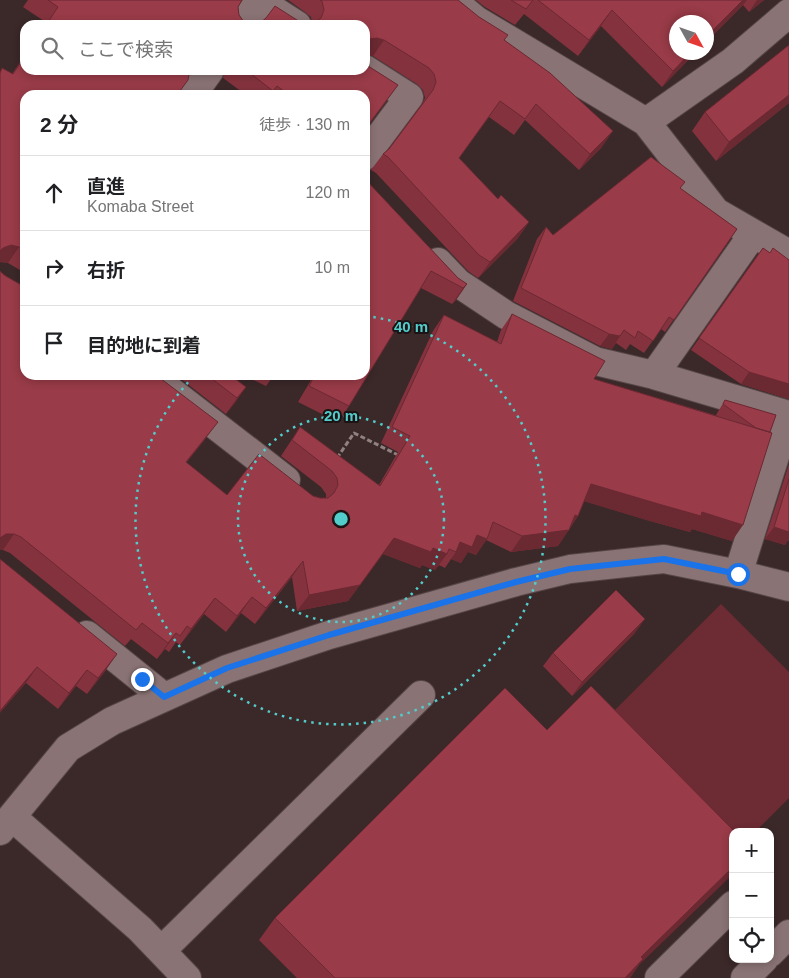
<!DOCTYPE html>
<html lang="ja">
<head>
<meta charset="utf-8">
<style>
  body { margin:0; font-family:Helvetica,"Noto Sans JP",sans-serif; background:#f2f2f2; color:#202124 }
  .controls { position:absolute; right:15px; bottom:15px; display:grid; overflow:hidden; border-radius:10px; box-shadow:0 2px 8px #0003 }
  .controls button { width:45px; height:45px; display:grid; place-items:center; padding:0; border:0; border-bottom:1px solid #e0e0e0; background:#fff; color:#202124; font:25px sans-serif }
  .compass { position:absolute; left:669px; top:15px; width:45px; height:45px; border-radius:50%; background:#fff; box-shadow:0 2px 8px #0003; rotate:130deg }
  .stop { position:absolute; width:15px; height:15px; margin:-11px; border:4px solid #1a73e8; border-radius:50%; background:#fff }
  .stop.end { background:#1a73e8; border-color:#fff; box-shadow:0 1px 5px #0008 }
  .list { margin:0; padding:0; list-style:none }
  h2 { display:flex; justify-content:space-between; align-items:center; height:65px; margin:0; padding:0 20px; font-size:21px }
  h2 small { font-size:16px; font-weight:400; color:#757577 }
  .list li { display:grid; grid-template-columns:32px 1fr auto; gap:15px; align-items:center; box-sizing:border-box; height:75px; padding:0 20px; border-top:1px solid #e0e0e0 }
  .list b { display:block; font-size:19px; white-space:nowrap }
  .list p { margin:0; font-size:16px; white-space:nowrap; color:#757577 }
  .list em { font-size:16px; font-style:normal; color:#757577 }
  .icon { flex:none; width:28px; height:28px; fill:none; stroke:currentColor; stroke-width:2; stroke-linecap:round; stroke-linejoin:round }
  .map { position:relative; flex:none; width:789px; height:978px; overflow:hidden }
  .search { position:absolute; background:#fff; box-shadow:0 2px 8px #0003; left:20px; top:20px; width:350px; height:55px; display:flex; align-items:center; gap:12px; box-sizing:border-box; padding:0 18px; border-radius:15px; color:#757577; font-size:19px }
  .panel { position:absolute; background:#fff; box-shadow:0 2px 8px #0003; left:20px; top:90px; width:350px; height:290px; border-radius:15px }
  .map>svg:first-child { display:block }
  .green { fill:#6d2b34 }
  .lines { fill:none; stroke-linecap:round; stroke-linejoin:round }
  .minor-casing { stroke:#554547; stroke-width:30 }
  .path { stroke:#918181; stroke-width:3; stroke-dasharray:5 2.5; stroke-linecap:butt }
  .minor { stroke:#8a7374; stroke-width:28 }
  .wall { fill:#84333e }
  .shaded-wall { fill:#6b2932 }
  .building { fill:#993b48; stroke:#6b2932 }
  .route { stroke:#1a73e8; stroke-width:6 }
  .ring { fill:none; stroke:#53cdcb; stroke-width:2.5; stroke-dasharray:2.5 5 }
  .centre { fill:#53cdcb; stroke:#1c1314; stroke-width:2.5 }
  .ring-label { font-size:15px; text-anchor:middle; font-weight:bold; fill:#53cdcb; stroke:#1c1314; stroke-width:4; stroke-linejoin:round; paint-order:stroke }
</style>
</head>
<body>
<div class="map">
<svg width="789" height="978" viewBox="0 0 789 978">
  <rect width="100%" height="100%" fill="#3b2829"/>
  <path class="green" d="M721 604 789 672V798L755 832H733L605 720Z"/>
  <g class="lines">
    <defs>
      <path id="minor" d="M258 0 297 25
        M452 0 476 20 646 122 716 212 789 254
        M242 25 260 0
        M365 69 409 97 365 156
        M192 95 210 70
        M646 122 733 61 789 13
        M438 262 458 283 506 315 595 361 654 375 789 415
        M150 375 286 480
        M654 375 753 234
        M738 574 788 415
        M87 635 164 697
        M12 817 140 929 187 978
        M0 831 68 748 112 721 227 669 329 635 516 582 570 569 644 561 664 559 738 574 789 587
        M161 951 421 695
        M770 953 789 934
        M659 978 733 905
        M745 978 764 959"/>
    </defs>
    <use href="#minor" class="minor-casing"/>
    <path class="path" d="M337 458 354 433 400 456"/>
    <use href="#minor" class="minor"/>
  </g>
  <path class="wall" d="M28 0H242L238 7 239 15 244 22 252 25 300 22 307 25 312 24 311 17 305 12 288 0H458L504 40 602 147 579 170 525 120 514 135 489 117 459 158 498 199 529 222 518 238 478 278 468 271 376 173 371 170 383 154 389 149 422 104 425 98 423 90 417 84 373 56 365 54V25H45L47 23 23 7Z
    M476 0H764L749 12 743 5 706 42V22L696 52 662 87 601 26 578 56 524 14 515 25 485 7Z
    M789 45V103L716 161 692 131 705 112Z
    M25 55V273L8 263 0 262 12 74Z
    M368 66 398 85 365 130V95H246L223 78 225 70H365Z
    M365 179 458 278 467 284 456 300 452 304 421 288 349 406 338 422 298 402 314 375H365Z
    M680 188 737 229 665 332 661 329 644 353 630 344 626 350 616 343 612 349 600 346 513 301 537 239 546 227 553 235Z
    M763 248 770 253 789 260V399L741 384 691 350Z
    M0 271 206 438 186 463 227 495 313 496 320 498H326V494L321 487 281 456 300 427 379 485 398 452 381 443 433 331 444 315 497 342 501 330 512 314 594 379 718 416 716 415 725 400 776 415 732 541 692 529 690 532 650 521 584 501 578 516 558 546 511 552 486 540 476 555 468 552 461 563 451 559 445 568 439 565 435 570 422 565 420 568 383 554 348 601 297 611 292 577 255 624 241 613 226 632 204 614 180 645 176 642 169 652 165 649 157 659 131 639 125 646 10 553 3 550H0Z
    M176 375H230L246 387 226 414Z
    M243 375H274L266 386Z
    M789 464V541L788 540 785 545 765 539Z
    M0 559 106 670 87 694 76 686 58 709 26 683Z
    M635 633 572 696 543 666 553 653Z
    M275 918 639 965 630 978H297L259 940Z"/>
  <path class="shaded-wall" d="M743 0H747L743 5 706 42V37Z
    M757 0H764L749 12Z
    M612 10 601 26 578 56 589 40Z
    M377 38 384 40 373 56 365 54V43L369 39Z
    M691 52H696L662 87 673 71Z
    M789 95V103L716 161 729 142Z
    M613 131 602 147 579 170 590 154Z
    M370 154 365 162V157Z
    M529 222 518 238 478 278 490 262Z
    M11 245 19 247 8 263 0 262V251L3 248Z
    M467 284 456 300 452 304 463 288Z
    M609 334 620 336 612 349 600 346Z
    M749 372 789 384V399L741 384Z
    M246 387 235 403 226 414 237 398Z
    M218 422 206 438 174 478 186 462Z
    M591 484 702 512 743 525 732 541 692 529 690 532 650 521 580 500Z
    M575 515 578 516 558 546 511 552 522 536Z
    M774 527 789 532V539L785 545 765 539Z
    M6 534H14L3 550H0V538Z
    M477 535 487 539 476 555 468 552 461 563 451 559 456 552 460 542Z
    M394 538 433 548 447 554 435 570 422 565 420 568 383 554 348 601 297 611 309 595Z
    M303 561 292 577 255 624 266 608Z
    M252 597 241 613 226 632 237 616Z
    M215 598 204 614 180 645 191 629Z
    M645 619 635 633 572 696 582 682Z
    M176 633 165 649 157 659 168 643Z
    M117 654 106 670 87 694 98 678Z
    M37 667 26 683 0 713V711Z
    M87 670 76 686 58 709 69 693Z
    M733 867V874L639 965 630 978H625L641 957Z"/>
  <path class="building" d="M48 0H242L238 7 239 15 244 22 252 25 260 23 266 18 275 6 300 22 307 25 315 23 321 18 324 10 322 1 320 0H458L479 17 508 35 504 40 550 73 613 131 590 154 536 104 525 119 500 101 459 158 498 199 501 195 529 222 490 262 479 255 388 157 383 154 389 149 433 90 436 82 434 74 429 68 384 40 377 38 369 39 365 43V25H46L58 7Z
    M511 0H533L526 9Z
    M538 0H743L706 37V22H676V52H691L673 71 612 10 589 40Z
    M789 45V95L729 142 705 112Z
    M25 56V70H190L188 80 177 95H25V251L19 247 11 245 3 248 0 251V73L2 68 13 74Z
    M365 63 368 66 398 85 365 129V95H289L277 86 273 91 246 70H365Z
    M365 150 366 152 370 154 365 157Z
    M651 157 685 182 680 188 737 229 674 320 669 317 653 341 638 331 635 338 624 330 620 336 609 334 521 288 546 227 553 235Z
    M365 179 458 278 467 284 463 288 431 271 349 406 309 386 315 375H365Z
    M763 248 770 253 773 248 789 260V384L749 372 699 338Z
    M0 271 4 275 25 287V375H156L218 422 186 462 227 495 259 454 313 496 320 498H328L334 493 338 485 337 478 332 471 292 440 300 427 380 486 410 436 392 427 444 315 501 344 512 314 605 361 594 379 772 433 743 525 702 512 701 516 662 505 591 484 578 516 575 515 569 530 522 536 493 522 487 539 477 535 472 547 460 542 456 552 449 549 447 554 433 548 431 552 394 538 360 585 309 595 303 561 266 608 252 597 237 616 215 598 191 629 187 626 180 636 176 633 168 643 142 623 136 630 21 537 14 534H6L0 538Z
    M207 375H230L246 387 237 398Z
    M725 400 776 415 770 432 756 428 723 404Z
    M789 479V532L774 527Z
    M0 559 117 654 98 678 87 670 69 693 37 667 0 711Z
    M616 590 645 619 582 682 553 653Z
    M591 686 735 832H733V867L641 957 643 959 625 978H335L275 918 505 688 547 730Z"/>
  <g class="lines">
    <path class="route" d="M142 679 164 697 227 668 329 635 516 582 570 569 664 559 738 574"/>
  </g>
  <g class="ring">
    <circle cx="341" cy="519" r="103"/>
    <path d="M366 316A205 205 0 1 1 195 375"/>
  </g>
  <circle cx="341" cy="519" r="8" class="centre"/>
  <g class="ring-label">
    <text x="411" y="332">40 m</text>
    <text x="341" y="421">20 m</text>
  </g>
</svg>
<div class="controls">
<button>+</button>
<button>−</button>
<button><svg class="icon" aria-label="locate" viewBox="0 0 24 24"><circle cx="12" cy="12" r="6"/><path d="M12 2v4M12 18v4M2 12h4M18 12h4"/></svg></button>
</div>
<svg class="compass" viewBox="-18 -18 36 36"><path d="M0-13l5 13h-10z" fill="#e53935"/><path d="M0 13l5-13h-10z" fill="#757577"/></svg>
<div class="stop" style="left:738px;top:574px"></div>
<div class="stop end" style="left:142px;top:679px"></div>
<div class="search"><svg class="icon" aria-label="search" viewBox="0 0 24 24"><circle cx="10" cy="10" r="6"/><path d="M15 15l6 6"/></svg>ここで検索</div>
<section class="panel">
<h2>2 分<small>徒歩 · 130 m</small></h2>
<ul class="list">
<li><svg class="icon" aria-label="ahead" viewBox="0 0 24 24"><path d="M12 20V5M6 11l6-6 6 6"/></svg><div><b>直進</b><p>Komaba Street</p></div><em>120 m</em></li>
<li><svg class="icon" aria-label="right" viewBox="0 0 24 24"><path d="M7 20v-9h11M14 6l5 5-5 5"/></svg><div><b>右折</b></div><em>10 m</em></li>
<li><svg class="icon" aria-label="arrive" viewBox="0 0 24 24"><path d="M6 21V4h12l-3 4 3 4H6"/></svg><div><b>目的地に到着</b></div></li>
</ul>
</section>
</div>
</body>
</html>
